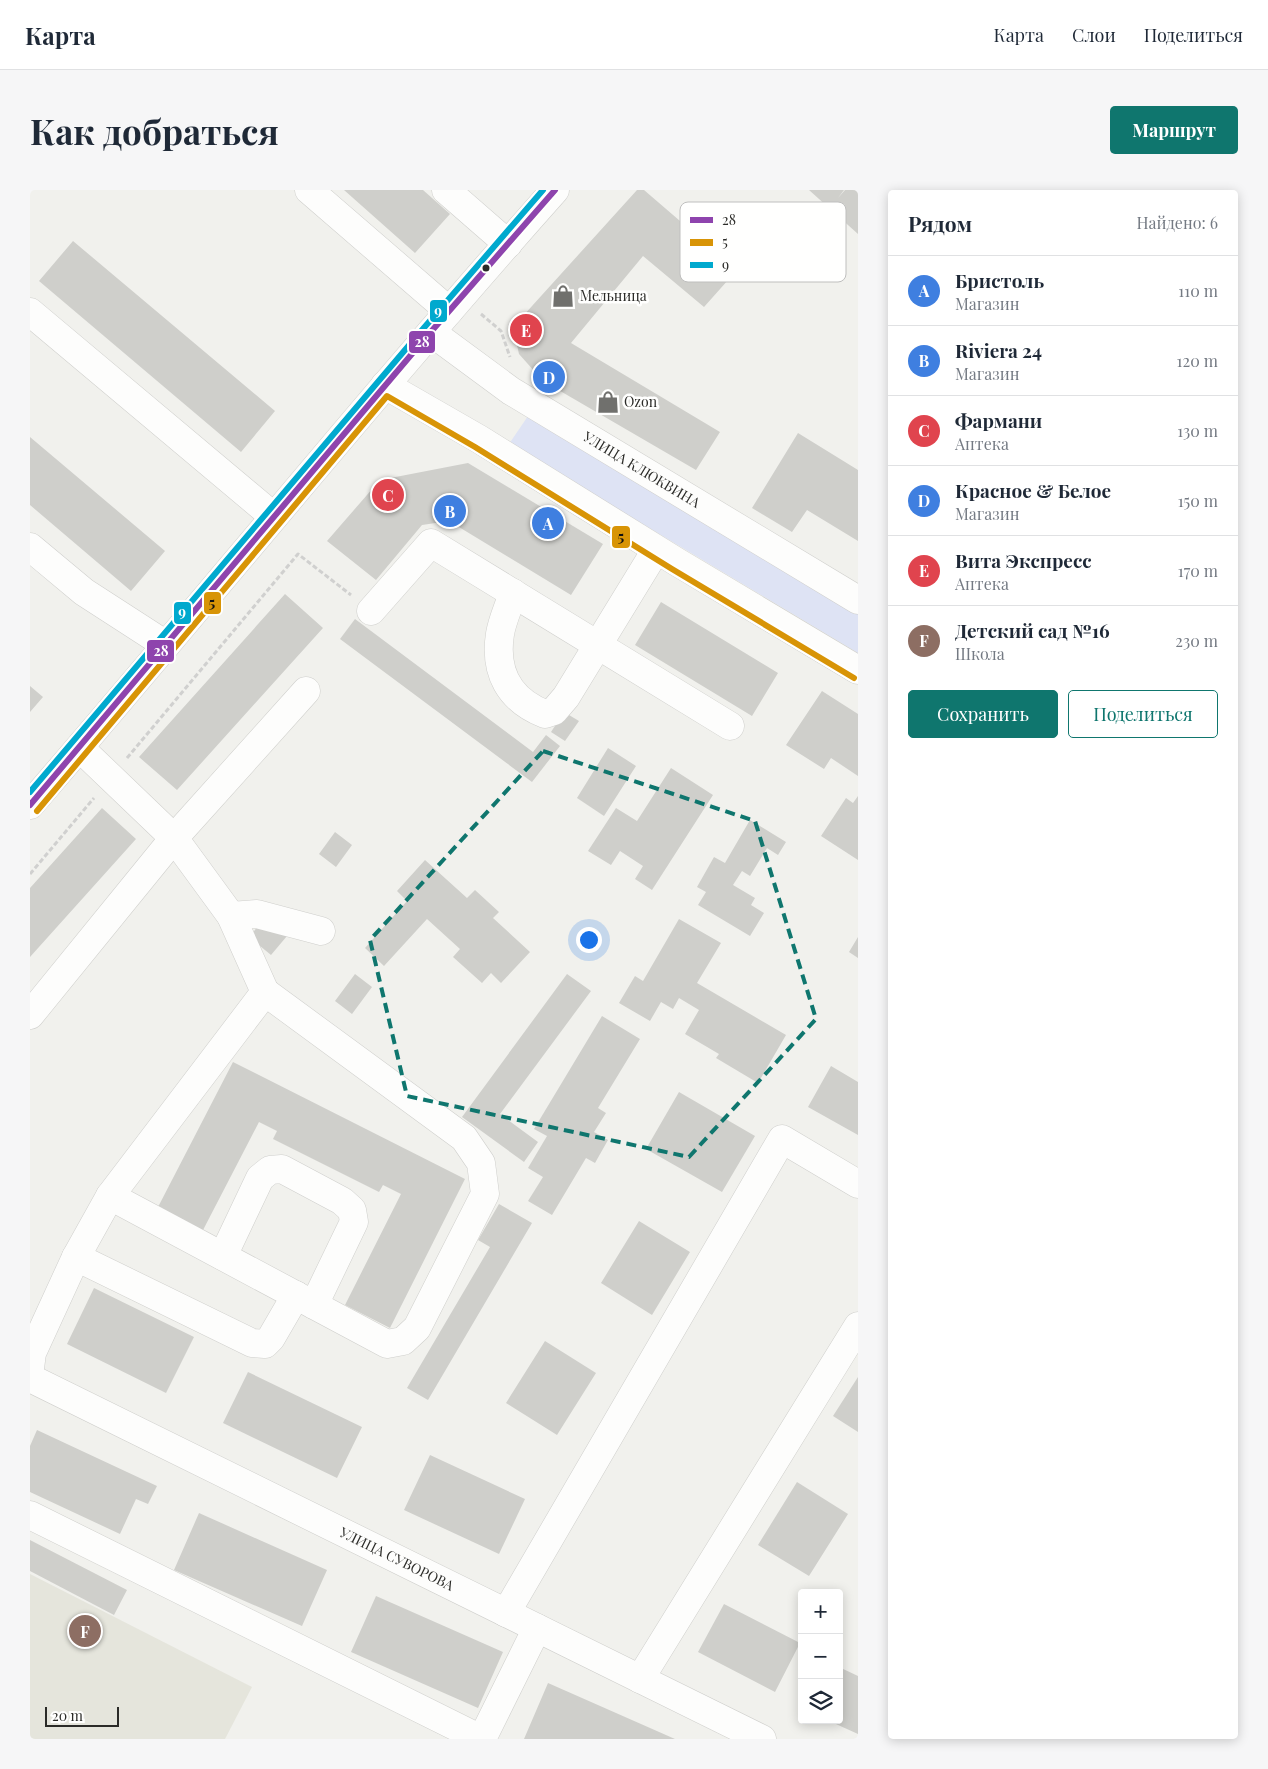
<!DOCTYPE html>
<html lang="ru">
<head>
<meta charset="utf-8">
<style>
  body { margin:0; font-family:"Playfair Display",serif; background:#f6f6f7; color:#1f2937 }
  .controls { position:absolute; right:15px; bottom:15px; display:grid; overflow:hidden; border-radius:5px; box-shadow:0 2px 12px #0003 }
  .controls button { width:45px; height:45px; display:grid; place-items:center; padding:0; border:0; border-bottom:1px solid #e0e1e3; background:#fff; color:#1f2937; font:25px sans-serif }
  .scale { position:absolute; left:15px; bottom:12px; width:74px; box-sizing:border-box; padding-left:5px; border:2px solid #2b2b28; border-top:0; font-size:14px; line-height:18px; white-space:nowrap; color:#2b2b28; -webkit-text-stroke:4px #fffffe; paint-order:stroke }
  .you { position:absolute; left:558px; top:749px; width:18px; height:18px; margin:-12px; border:4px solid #fff; border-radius:50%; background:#1a73e8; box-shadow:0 0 0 8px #1a73e833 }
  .badge { display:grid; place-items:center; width:32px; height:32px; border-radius:50%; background:#0f766e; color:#fff; font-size:16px; font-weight:700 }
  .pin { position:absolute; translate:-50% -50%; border:2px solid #fff; box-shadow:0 1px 5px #0006 }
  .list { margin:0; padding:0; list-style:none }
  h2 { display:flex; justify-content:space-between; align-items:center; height:65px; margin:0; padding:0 20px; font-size:21px }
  h2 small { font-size:16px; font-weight:400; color:#747a83 }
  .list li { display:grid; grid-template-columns:32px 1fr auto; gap:15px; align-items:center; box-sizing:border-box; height:70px; padding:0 20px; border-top:1px solid #e0e1e3 }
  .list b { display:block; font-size:19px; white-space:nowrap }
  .list p { margin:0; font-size:16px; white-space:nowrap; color:#747a83 }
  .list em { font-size:16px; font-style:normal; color:#747a83 }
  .actions { display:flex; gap:10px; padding:15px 20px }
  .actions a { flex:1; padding:11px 0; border:1px solid #0f766e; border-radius:5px; text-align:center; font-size:18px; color:#0f766e }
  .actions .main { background:#0f766e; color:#fff }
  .icon { flex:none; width:28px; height:28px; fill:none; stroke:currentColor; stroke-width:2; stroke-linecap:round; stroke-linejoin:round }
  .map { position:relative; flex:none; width:828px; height:1549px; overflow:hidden; border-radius:5px }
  header { display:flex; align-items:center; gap:30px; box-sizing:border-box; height:70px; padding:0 25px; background:#fff; border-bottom:1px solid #e0e1e3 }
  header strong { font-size:24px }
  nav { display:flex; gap:28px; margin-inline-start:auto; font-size:18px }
  .intro { display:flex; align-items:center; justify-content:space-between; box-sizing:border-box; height:120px; padding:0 30px }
  h1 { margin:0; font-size:35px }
  .button { padding:12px 22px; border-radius:5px; background:#0f766e; color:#fff; font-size:18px; font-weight:700 }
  main { display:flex; gap:30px; padding:0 30px }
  aside { flex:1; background:#fff; border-radius:5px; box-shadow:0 2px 12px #0003 }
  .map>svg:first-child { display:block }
  .built { fill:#e5e5dc }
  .green { fill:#dee3f4 }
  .building { fill:#cfcfcb }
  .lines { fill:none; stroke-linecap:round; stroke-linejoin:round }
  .minor-casing { stroke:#cfcfcc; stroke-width:29 }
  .path { stroke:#d0d0cf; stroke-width:3; stroke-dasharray:5 2.5; stroke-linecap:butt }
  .minor { stroke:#fdfdfc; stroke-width:28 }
  .bus-1-casing { stroke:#fffffe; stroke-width:10 }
  .bus-2-casing { stroke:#fffffe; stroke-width:10 }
  .bus-3-casing { stroke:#fffffe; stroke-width:10 }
  .bus-1 { stroke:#8e44ad; stroke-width:6 }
  .bus-2 { stroke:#d89406; stroke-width:6 }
  .bus-3 { stroke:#00a9ce; stroke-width:6 }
  .marked { fill:none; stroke:#0f766e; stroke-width:4; stroke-dasharray:10 6; stroke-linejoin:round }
  .bus-dot { fill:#2b2b28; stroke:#fffffe; stroke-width:2 }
  .labels { text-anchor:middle; stroke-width:5; stroke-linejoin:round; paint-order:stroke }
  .poi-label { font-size:14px; fill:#2b2b28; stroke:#fffffe; text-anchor:start }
  .street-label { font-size:14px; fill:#2b2b28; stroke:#fffffe }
  .key { fill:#fffffe; stroke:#bfbfbe; stroke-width:1 }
  .key-label { font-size:14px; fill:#2b2b28 }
  .line-badge { stroke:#fffffe; stroke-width:2 }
  .badge-label { font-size:14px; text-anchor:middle; font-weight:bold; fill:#fff }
  .pale-badge-label { font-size:14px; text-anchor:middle; font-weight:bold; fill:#111 }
</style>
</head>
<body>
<header>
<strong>Карта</strong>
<nav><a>Карта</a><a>Слои</a><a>Поделиться</a></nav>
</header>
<div class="intro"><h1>Как добраться</h1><a class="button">Маршрут</a></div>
<main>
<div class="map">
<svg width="828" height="1549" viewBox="0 0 828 1549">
  <rect width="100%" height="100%" fill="#f1f1ed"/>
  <path class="built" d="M0 1384 222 1497 195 1549H0Z"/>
  <path class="green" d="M498 226 828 424V463L479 254Z"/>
  <path class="building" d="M314 0H393L420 24 385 63Z
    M607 0H614L707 80 674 117 613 66 541 153 690 242 666 280 513 191 489 164 483 137Z
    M779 0H814L808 8 815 0H828V44Z
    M43 51 245 221 211 262 9 91Z
    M768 243 828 280V351L777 320 762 342 722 318Z
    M0 247 135 361 101 401 0 315Z
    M438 273 573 354 541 405 419 331 392 335 346 390 297 351 350 290Z
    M255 404 293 438 147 600 109 567Z
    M631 412 748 483 722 526 605 455Z
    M325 429 503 562 516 545 530 556 502 592 310 449Z
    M0 496 13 507 0 522Z
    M792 501 828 524V586L801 568 794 579 756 555Z
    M534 522 549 531 535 551 521 542Z
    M578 558 606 576 574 626 547 608Z
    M641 578 683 605 622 700 605 689 613 676 590 661 581 675 558 661 586 618 607 631Z
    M828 606V670L791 646 816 608 823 613Z
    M72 618 106 649 0 767V698Z
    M720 630 756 652 748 665 737 658 720 686 712 681 703 695 725 708 721 715 734 723 720 746 668 715 676 702 667 697 684 667 695 673Z
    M305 642 322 655 306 677 289 664Z
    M395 670 437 708 445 700 469 722 463 728 500 762 471 793 461 783 452 793 423 767 430 759 397 729 354 776 335 758 377 711 367 701Z
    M235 728 257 746 241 765 219 747Z
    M649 729 691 753 667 793 756 845 728 893 686 868 689 864 655 844 669 820 649 808 643 819 631 812 620 831 589 813 605 786 613 791Z
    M828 747V768L819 762Z
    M325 784 342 797 322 824 305 811Z
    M537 784 561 801 470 924 508 952 494 972 432 927Z
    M572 826 610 849 568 918 576 923 564 942 578 950 565 973 556 968 522 1025 498 1011 513 987 498 978 517 946 504 939Z
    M203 872 435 989 360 1138 315 1115 371 1004 353 995 349 1002 243 949 247 941 229 932 172 1042 127 1019Z
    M801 876 828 892V945L778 917Z
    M649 902 725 946 692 1002 616 959Z
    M469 1014 502 1033 398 1210 377 1198 460 1057 448 1050Z
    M609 1031 660 1062 622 1125 571 1093Z
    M64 1098 164 1147 136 1203 37 1154Z
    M515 1151 566 1183 527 1245 476 1213Z
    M218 1182 332 1237 307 1288 193 1233Z
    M828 1187V1242L803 1226Z
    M7 1240 127 1296 118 1314 106 1309 90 1344 0 1302V1256Z
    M400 1265 495 1309 469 1364 374 1320Z
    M767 1292 818 1324 779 1386 728 1355Z
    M169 1323 297 1380 272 1436 144 1380Z
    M0 1350 97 1400 84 1425 0 1381Z
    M346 1406 473 1462 448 1518 321 1462Z
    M694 1414 770 1453 745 1502 668 1462Z
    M811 1478 828 1486V1544L797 1530H809V1481Z
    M518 1493 645 1549H494Z"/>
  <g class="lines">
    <defs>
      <g id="minor">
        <path d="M279 0 419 121"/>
        <path d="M416 0 478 54"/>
        <path d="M0 122 243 326"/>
        <path id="s1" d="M401 142 481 201 828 410"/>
        <path d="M355 195 449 249 647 372 828 480"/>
        <path d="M0 357 54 402 136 455"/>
        <path d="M483 403C479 416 472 431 470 444 464 482 479 510 515 524L524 521 536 507 626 360"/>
        <path d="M341 421 401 353 700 536"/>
        <path d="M0 615C176 411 346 201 525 0"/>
        <path d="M201 726 227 724 291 741"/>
        <path d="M0 825 144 648 276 501"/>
        <path d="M80 1006 357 1154 373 1151 387 1138 455 1004 451 973 434 948 235 802"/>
        <path d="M193 1066 230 988 240 980 252 979 312 1011 322 1020 324 1032 284 1115"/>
        <path d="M46 1067 222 1153 235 1154 241 1148 266 1105"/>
        <path d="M0 1178 2 1163 46 1067 80 1006 235 802 201 726 144 648 50 558"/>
        <path id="s2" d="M0 1188 732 1549"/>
        <path d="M0 1325 451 1549"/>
        <path d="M476 1423 752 949 828 994"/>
        <path d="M610 1489 828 1136"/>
        <path d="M452 1549 507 1438"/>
      </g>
    </defs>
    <use href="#minor" class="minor-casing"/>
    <path class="path" d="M451 124 471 141 480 167
      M97 568 268 364 321 405
      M0 684 64 608"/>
    <use href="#minor" class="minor"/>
    <defs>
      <path id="bus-1" d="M0 615 392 152 525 0"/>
      <path id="bus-2" d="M7 621 357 206 445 257 642 379 824 488"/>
      <path id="bus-3" d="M0 602 386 147 513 0"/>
    </defs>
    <use href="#bus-1" class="bus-1-casing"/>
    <use href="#bus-2" class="bus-2-casing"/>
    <use href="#bus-3" class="bus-3-casing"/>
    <use href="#bus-1" class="bus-1"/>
    <use href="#bus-2" class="bus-2"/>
    <use href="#bus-3" class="bus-3"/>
  </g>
  <path class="marked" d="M513 561 725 631 786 829 659 967 377 906 340 750Z"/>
  <defs>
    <symbol id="shop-bare" viewBox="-9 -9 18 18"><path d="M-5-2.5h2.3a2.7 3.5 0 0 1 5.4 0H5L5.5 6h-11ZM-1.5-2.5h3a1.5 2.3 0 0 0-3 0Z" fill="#70706d" stroke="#fffffe" stroke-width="2.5" paint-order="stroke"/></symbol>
  </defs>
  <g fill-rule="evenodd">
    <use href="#shop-bare" x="517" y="90" width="32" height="32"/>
    <use href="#shop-bare" x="562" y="196" width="32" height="32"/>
  </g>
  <circle class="bus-dot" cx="456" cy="78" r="4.5"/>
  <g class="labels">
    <g class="poi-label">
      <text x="550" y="111">Мельница</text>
      <text x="594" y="217">Ozon</text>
    </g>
    <g class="street-label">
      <text dy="5" stroke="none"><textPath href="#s1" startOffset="252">УЛИЦА КЛЮКВИНА</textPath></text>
      <text dy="5" stroke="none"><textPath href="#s2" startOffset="409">УЛИЦА СУВОРОВА</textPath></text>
    </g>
  </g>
  <rect x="650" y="12" width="166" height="80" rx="8" class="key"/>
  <rect x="660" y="27" width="23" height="6" fill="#8e44ad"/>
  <rect x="660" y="49" width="23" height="7" fill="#d89406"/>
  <rect x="660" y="72" width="23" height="6" fill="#00a9ce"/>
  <g class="key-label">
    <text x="692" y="35">28</text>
    <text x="692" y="57">5</text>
    <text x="692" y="80">9</text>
  </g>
  <g class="line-badge">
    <rect x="399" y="109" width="19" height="24" rx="5" fill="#00a9ce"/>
    <rect x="378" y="140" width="28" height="24" rx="5" fill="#8e44ad"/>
    <rect x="581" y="335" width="20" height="24" rx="5" fill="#d89406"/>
    <rect x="173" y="401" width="19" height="24" rx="5" fill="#d89406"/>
    <rect x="143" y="411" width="19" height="24" rx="5" fill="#00a9ce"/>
    <rect x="116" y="449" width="29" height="24" rx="5" fill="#8e44ad"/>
  </g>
  <g class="badge-label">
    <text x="408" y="126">9</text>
    <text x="392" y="157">28</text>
    <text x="152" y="427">9</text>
    <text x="131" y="466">28</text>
  </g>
  <g class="pale-badge-label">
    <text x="591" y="352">5</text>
    <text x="182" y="418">5</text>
  </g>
</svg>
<div class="controls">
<button>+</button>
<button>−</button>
<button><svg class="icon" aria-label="layers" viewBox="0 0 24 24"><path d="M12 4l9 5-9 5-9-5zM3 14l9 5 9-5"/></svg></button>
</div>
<div class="scale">20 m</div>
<div class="you"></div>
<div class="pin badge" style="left:518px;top:333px;background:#3f7fe0">A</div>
<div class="pin badge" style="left:420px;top:321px;background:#3f7fe0">B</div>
<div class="pin badge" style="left:358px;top:305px;background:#e0444e">C</div>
<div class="pin badge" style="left:519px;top:187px;background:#3f7fe0">D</div>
<div class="pin badge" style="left:496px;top:140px;background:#e0444e">E</div>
<div class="pin badge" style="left:55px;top:1441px;background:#8d6e63">F</div>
</div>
<aside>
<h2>Рядом<small>Найдено: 6</small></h2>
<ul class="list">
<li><span class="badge" style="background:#3f7fe0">A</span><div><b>Бристоль</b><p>Магазин</p></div><em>110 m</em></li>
<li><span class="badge" style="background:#3f7fe0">B</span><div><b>Riviera 24</b><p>Магазин</p></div><em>120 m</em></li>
<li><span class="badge" style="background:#e0444e">C</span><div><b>Фармани</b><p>Аптека</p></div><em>130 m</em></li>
<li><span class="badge" style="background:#3f7fe0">D</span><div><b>Красное &amp; Белое</b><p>Магазин</p></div><em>150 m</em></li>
<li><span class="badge" style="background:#e0444e">E</span><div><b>Вита Экспресс</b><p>Аптека</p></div><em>170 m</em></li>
<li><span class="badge" style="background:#8d6e63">F</span><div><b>Детский сад №16</b><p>Школа</p></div><em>230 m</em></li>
</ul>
<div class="actions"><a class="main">Сохранить</a><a>Поделиться</a></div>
</aside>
</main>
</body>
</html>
